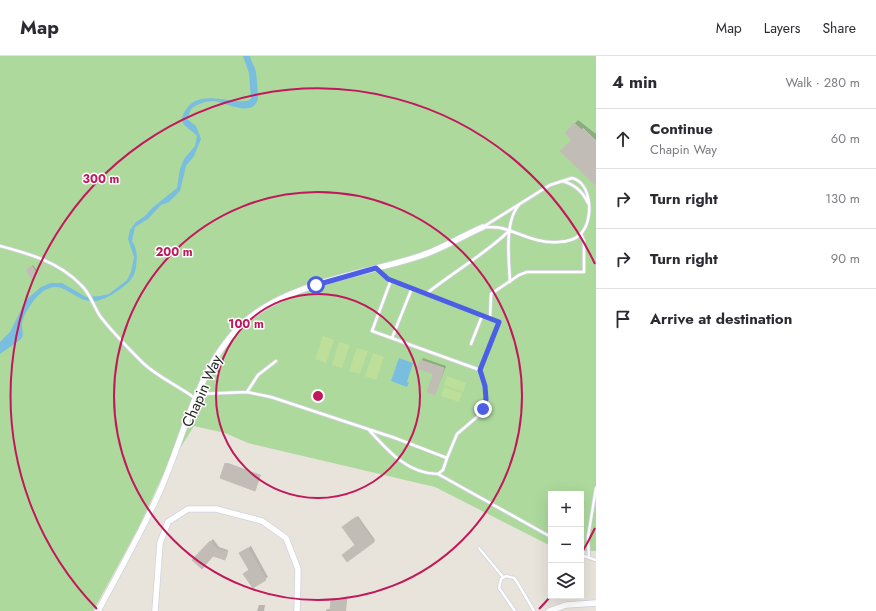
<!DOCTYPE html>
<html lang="en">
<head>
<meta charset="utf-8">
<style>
  body { margin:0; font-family:Jost,sans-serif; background:#f7f7f7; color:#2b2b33 }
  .controls { position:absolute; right:12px; bottom:12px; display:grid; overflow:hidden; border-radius:0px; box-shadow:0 4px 16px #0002 }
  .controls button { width:36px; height:36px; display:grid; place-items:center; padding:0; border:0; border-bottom:1px solid #e1e1e2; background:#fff; color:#2b2b33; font:20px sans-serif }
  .stop { position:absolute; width:12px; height:12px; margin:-9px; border:3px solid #4c5ee4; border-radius:50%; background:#fff }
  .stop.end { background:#4c5ee4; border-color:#fff; box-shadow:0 1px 4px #0008 }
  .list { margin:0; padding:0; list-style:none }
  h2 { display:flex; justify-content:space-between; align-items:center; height:52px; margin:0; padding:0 16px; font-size:17px }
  h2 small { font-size:13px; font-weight:400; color:#7c7c81 }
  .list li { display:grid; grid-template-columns:26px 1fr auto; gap:12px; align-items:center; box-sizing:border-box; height:60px; padding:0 16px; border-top:1px solid #e1e1e2 }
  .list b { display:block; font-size:15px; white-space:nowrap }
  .list p { margin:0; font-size:13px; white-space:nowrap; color:#7c7c81 }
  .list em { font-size:13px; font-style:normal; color:#7c7c81 }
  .icon { flex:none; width:22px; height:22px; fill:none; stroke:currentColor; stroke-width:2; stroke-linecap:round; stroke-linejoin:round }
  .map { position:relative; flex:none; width:596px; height:555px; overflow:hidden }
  header { display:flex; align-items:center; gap:24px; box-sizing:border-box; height:56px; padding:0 20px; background:#fff; border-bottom:1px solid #e1e1e2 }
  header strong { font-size:19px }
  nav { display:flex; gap:22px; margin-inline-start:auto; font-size:14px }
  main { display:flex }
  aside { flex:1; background:#fff }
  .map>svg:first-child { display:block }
  .green { fill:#add99d }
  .pitch { fill:#bddf9a }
  .water { fill:#79bddf }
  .shadow { fill:#0003 }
  .building { fill:#c1bdb6; stroke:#c3bfb5 }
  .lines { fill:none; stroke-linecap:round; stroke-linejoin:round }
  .service-casing { stroke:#d0d2df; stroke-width:4 }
  .minor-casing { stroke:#d0d2df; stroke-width:7 }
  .service { stroke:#fff; stroke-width:2.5 }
  .minor { stroke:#fff; stroke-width:5.5 }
  .route { stroke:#4c5ee4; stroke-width:5 }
  .ring { fill:none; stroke:#c2185b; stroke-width:2 }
  .labels { text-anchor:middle; stroke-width:3; stroke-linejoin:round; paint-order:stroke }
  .street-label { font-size:15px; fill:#272727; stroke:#fff }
  .centre { fill:#c2185b; stroke:#fff; stroke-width:2 }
  .ring-label { font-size:12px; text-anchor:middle; font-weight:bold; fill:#c2185b; stroke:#fff; stroke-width:3; stroke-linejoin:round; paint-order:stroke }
</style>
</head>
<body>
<header>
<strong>Map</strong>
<nav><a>Map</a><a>Layers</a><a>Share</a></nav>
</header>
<main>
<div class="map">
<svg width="596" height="555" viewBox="0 0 596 555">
  <rect width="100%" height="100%" fill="#e8e3db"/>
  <path class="green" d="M0 0H596V495H581V438H551V490L435 431 248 387 225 377 194 370 162 421 139 471 93 555H0Z"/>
  <path class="pitch" d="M323 280 334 284 326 307 315 303Z
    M339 286 350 289 342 312 332 309Z
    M357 292 368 295 360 318 349 315Z
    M373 297 384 301 376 324 365 320Z
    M447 320 466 327 463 336 444 329Z
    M444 331 462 337 459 346 441 340Z"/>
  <path class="water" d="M243 0H250C251 6 256 12 256 17 257 23 258 37 258 42 254 63 225 46 214 45 206 45 197 48 191 53L187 63 196 70 201 83 194 100 186 110 180 135 169 146 161 149 148 163 135 171 132 185C138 194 137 201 136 211 135 221 128 228 120 233 78 266 71 219 45 234 36 239 23 258 22 268 21 274 25 278 21 283L0 298V286L10 276 26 244 41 231 51 227H62L86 241 100 240 109 238 127 224 131 216 134 201 128 183 130 174 136 166 145 160 152 152 177 132 180 113 184 103 195 90 197 80C193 75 186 72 183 67 181 63 183 59 185 55 199 29 239 52 251 43L249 17Z
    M399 302 413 307 407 326 409 327 407 331 391 325Z"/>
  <path class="shadow" d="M578 64 596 78V168V129L573 84 566 77Z
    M33 209 38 216 36 217 28 213Z
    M423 302 446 310 435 338 434 317 418 312Z
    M228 407 261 419 256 432 255 434 226 408Z
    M358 460 375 484 374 486 357 489 345 469Z
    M213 483 219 491 228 494 227 500 224 503 213 499 193 504Z
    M251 490 268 521 253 530 244 518 249 514 240 497Z
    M333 542 347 543 346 555H326L327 553H331Z
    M259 549H265L264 555H257Z"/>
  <path class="building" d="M574 67 582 74 583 72 596 85V130L560 95 572 84 565 77Z
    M32 210 37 218 31 222 26 214Z
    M420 304 444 312 435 339 427 336 433 318 417 312Z
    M225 407 260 420 255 435 220 422Z
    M356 461 374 486 347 506 342 499 355 489 342 471Z
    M210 485 217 493 227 496 225 504 213 500 202 513 192 504Z
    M248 492 266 524 253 532 243 518 249 514 239 497Z
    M331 543 346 544 345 555H330Z"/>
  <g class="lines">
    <defs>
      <path id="service" d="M572 122C592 127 593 162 583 175 578 183 567 186 558 186 538 188 520 177 501 172 496 171 489 171 483 171L550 129Z
        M562 125C574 128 583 136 588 147
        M0 190C30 198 59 206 81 229 90 237 93 249 100 260 113 277 128 292 143 307 159 322 179 330 196 343
        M376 212 388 223 499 266 480 314 485 330 486 343 483 353 477 361 457 378 447 402
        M391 224 372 275 480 314
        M510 226C509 205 504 165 519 149
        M426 238C453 216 484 199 509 175
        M490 263 491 238 519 219 527 216H584V185L581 178
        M392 282 412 232
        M471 288 482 260
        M247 336 258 319 276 305
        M199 338 247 336 271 341 395 382 447 402 443 414 438 418C408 418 388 395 369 374
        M438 418 551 481
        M479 492 503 521
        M581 499 596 504
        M589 502 588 481 596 432
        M515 555 499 532 501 523 506 520 514 522 517 526 534 555"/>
      <path id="minor" d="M98 555C119 516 141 477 159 437 188 373 201 289 265 251 312 223 368 217 420 200 442 193 462 180 483 171
        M155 555 160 487 168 466 188 453H216L262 465 286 482 298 513 297 555
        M549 555 566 549 596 547"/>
    </defs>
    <use href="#service" class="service-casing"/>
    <use href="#minor" class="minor-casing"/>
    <use href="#service" class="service"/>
    <use href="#minor" class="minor"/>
  </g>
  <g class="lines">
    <path class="route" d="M316 229 376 212 388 223 499 266 480 314 485 330 486 343 483 353"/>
  </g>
  <g class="ring">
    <circle cx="318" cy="340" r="102"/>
    <circle cx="318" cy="340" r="204"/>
    <path d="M595 472A307 307 0 0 1 581 498M550 541A307 307 0 0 1 539 553M97 553A307 307 0 1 1 595 208"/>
  </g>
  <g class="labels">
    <g class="street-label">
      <text transform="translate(202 335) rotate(-66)" y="5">Chapin Way</text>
    </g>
  </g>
  <circle cx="318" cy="340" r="6" class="centre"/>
  <g class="ring-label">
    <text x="101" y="127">300 m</text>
    <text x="174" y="200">200 m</text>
    <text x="246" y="272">100 m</text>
  </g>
</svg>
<div class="controls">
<button>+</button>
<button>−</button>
<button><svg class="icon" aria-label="layers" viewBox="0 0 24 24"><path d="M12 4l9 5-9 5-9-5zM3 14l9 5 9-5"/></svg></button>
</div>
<div class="stop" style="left:316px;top:229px"></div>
<div class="stop end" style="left:483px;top:353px"></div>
</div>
<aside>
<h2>4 min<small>Walk · 280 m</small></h2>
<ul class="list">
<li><svg class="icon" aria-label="ahead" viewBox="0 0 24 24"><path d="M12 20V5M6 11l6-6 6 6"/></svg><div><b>Continue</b><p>Chapin Way</p></div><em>60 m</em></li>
<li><svg class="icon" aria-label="right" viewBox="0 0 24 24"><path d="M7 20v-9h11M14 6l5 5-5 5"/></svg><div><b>Turn right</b></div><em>130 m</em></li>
<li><svg class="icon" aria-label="right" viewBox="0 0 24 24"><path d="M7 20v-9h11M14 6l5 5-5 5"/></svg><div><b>Turn right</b></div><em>90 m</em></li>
<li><svg class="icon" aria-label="arrive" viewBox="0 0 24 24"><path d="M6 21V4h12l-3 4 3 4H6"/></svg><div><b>Arrive at destination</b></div></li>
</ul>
</aside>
</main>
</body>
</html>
